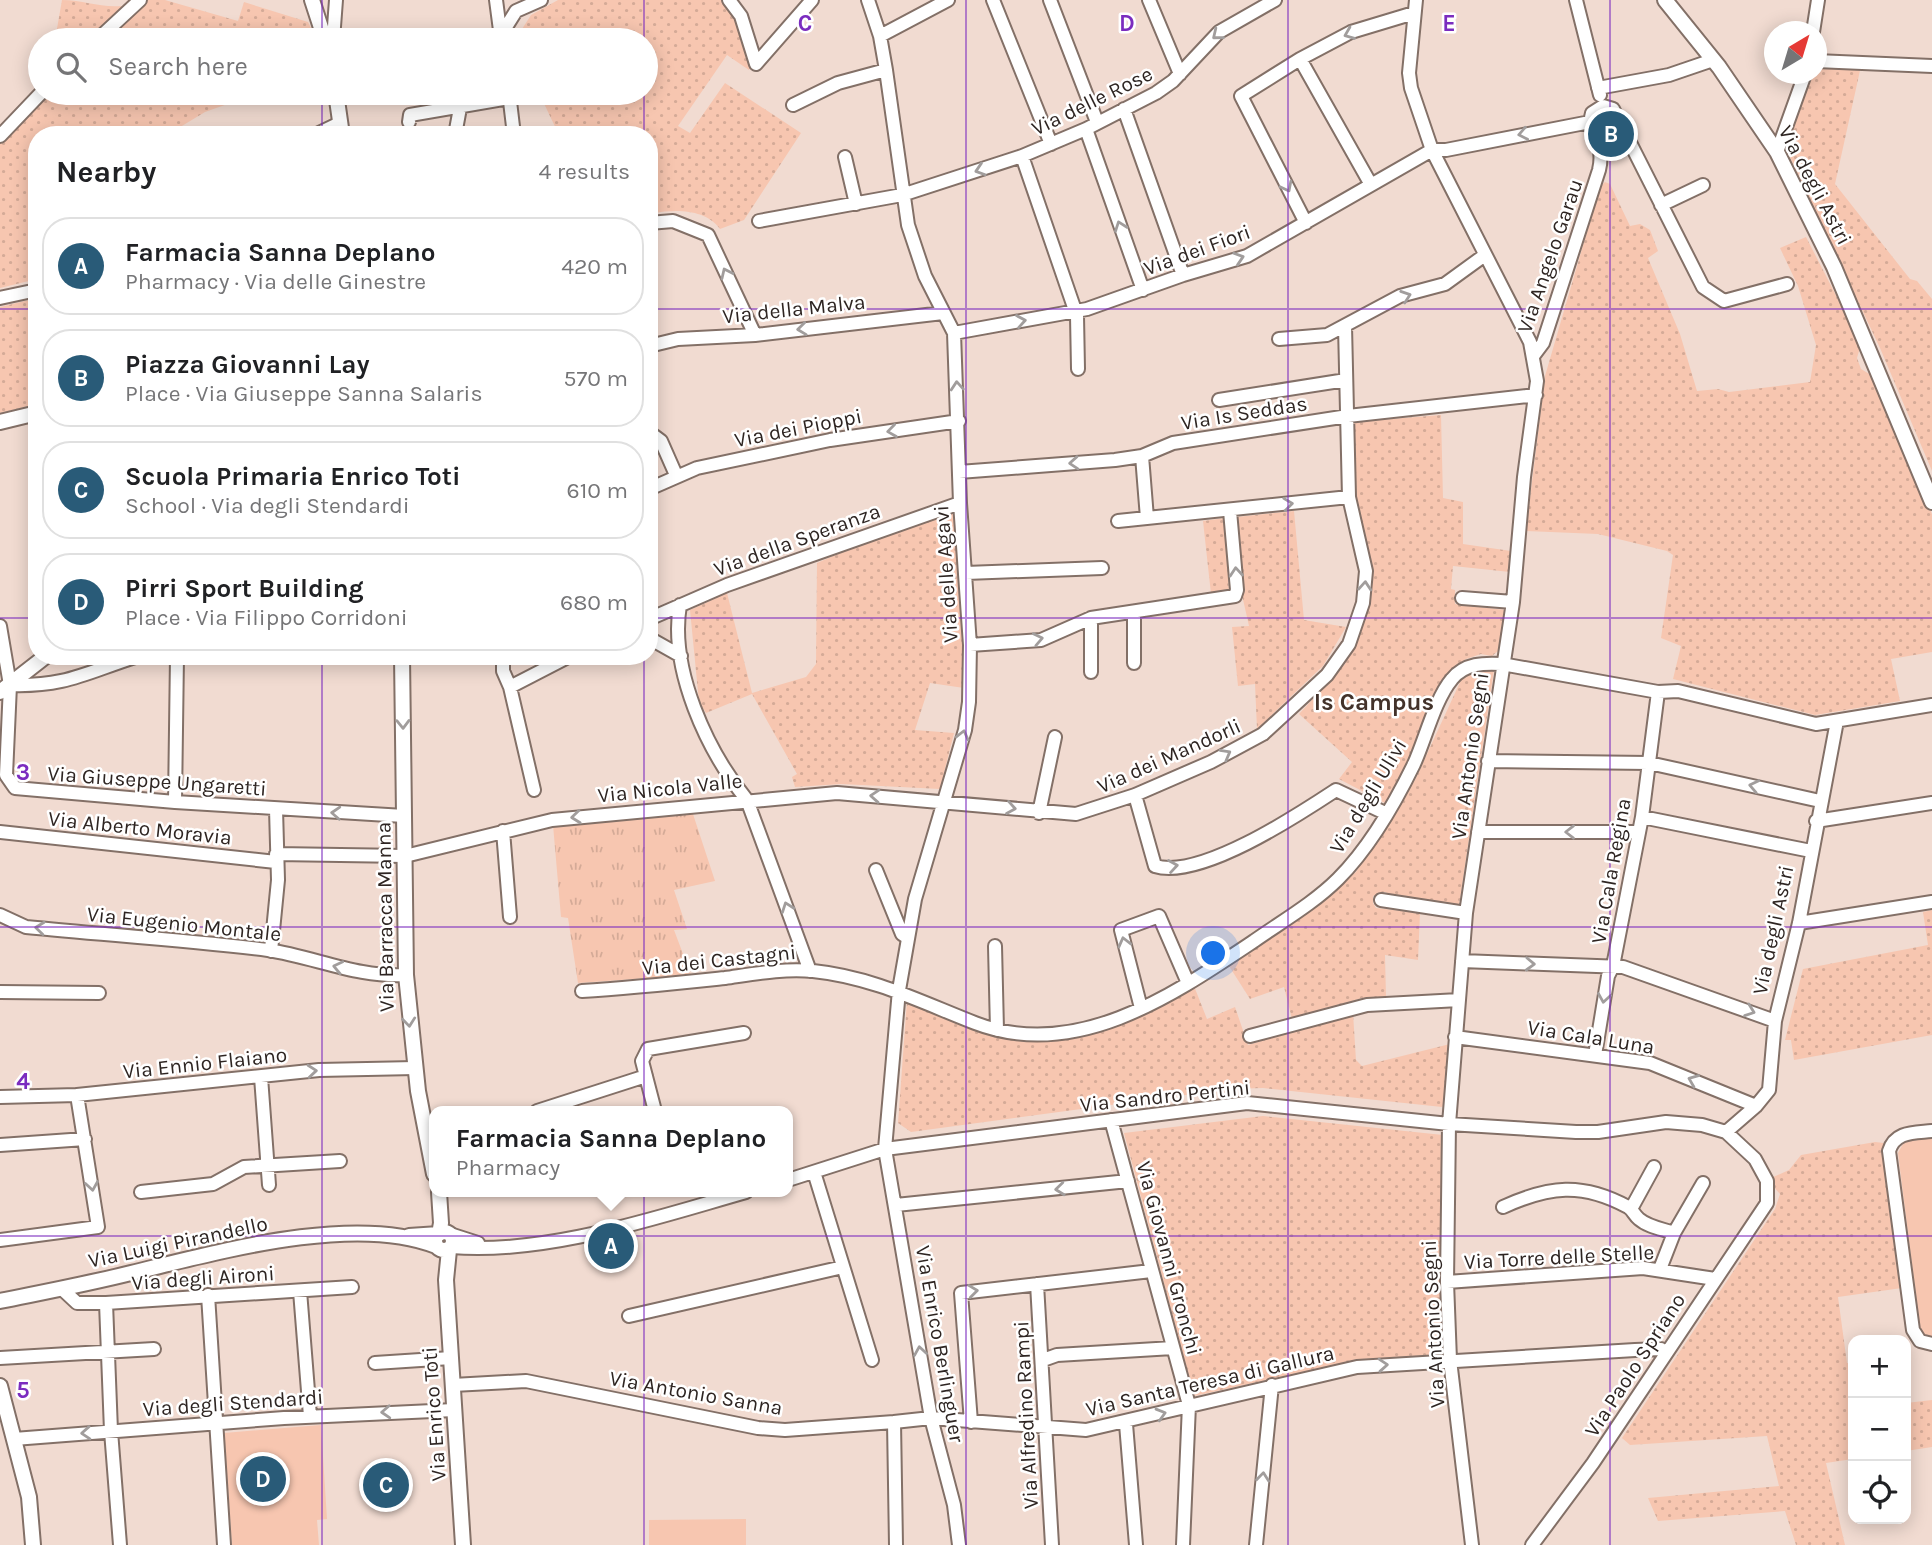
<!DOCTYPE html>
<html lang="en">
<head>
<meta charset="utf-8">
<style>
  body { margin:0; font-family:Karla,sans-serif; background:#f2f2f2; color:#202124 }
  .controls { position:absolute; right:21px; bottom:21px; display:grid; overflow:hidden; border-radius:14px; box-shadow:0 4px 18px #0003 }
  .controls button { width:63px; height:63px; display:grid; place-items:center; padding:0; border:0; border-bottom:2px solid #e0e0e0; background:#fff; color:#202124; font:35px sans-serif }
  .compass { position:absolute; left:1764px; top:21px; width:63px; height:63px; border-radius:50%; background:#fff; box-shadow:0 4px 18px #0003; rotate:38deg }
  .you { position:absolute; left:1214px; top:954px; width:24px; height:24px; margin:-18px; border:5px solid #fff; border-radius:50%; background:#1a73e8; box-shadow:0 0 0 10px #1a73e833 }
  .badge { display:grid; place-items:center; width:46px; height:46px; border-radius:50%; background:#295b78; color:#fff; font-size:23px; font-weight:700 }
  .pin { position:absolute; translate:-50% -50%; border:4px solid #fff; box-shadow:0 2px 7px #0006 }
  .popup { position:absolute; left:429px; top:1106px; width:364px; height:91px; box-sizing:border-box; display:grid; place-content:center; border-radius:14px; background:#fff; filter:drop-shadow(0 2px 5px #0005); font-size:23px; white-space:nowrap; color:#757577 }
  .popup b { font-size:26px; color:#202124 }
  .popup::after { content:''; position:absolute; left:50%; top:100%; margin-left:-14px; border:14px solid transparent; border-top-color:#fff }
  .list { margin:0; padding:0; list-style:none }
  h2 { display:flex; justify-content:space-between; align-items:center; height:91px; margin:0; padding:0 28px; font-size:30px }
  h2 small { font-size:23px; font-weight:400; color:#757577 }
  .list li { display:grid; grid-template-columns:46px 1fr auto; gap:21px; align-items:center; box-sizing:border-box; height:98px; margin:0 14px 14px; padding:0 14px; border:2px solid #e0e0e0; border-radius:28px }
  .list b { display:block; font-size:26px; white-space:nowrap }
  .list p { margin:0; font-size:23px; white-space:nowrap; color:#757577 }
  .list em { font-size:23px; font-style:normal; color:#757577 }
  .icon { flex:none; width:38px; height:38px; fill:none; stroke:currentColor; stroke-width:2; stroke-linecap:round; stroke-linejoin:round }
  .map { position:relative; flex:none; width:1932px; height:1545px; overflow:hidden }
  .search { position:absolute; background:#fff; box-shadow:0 4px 18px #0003; left:28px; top:28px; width:630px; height:77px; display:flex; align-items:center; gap:18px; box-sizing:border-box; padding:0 24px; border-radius:38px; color:#757577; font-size:26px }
  .panel { position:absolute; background:#fff; box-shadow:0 4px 18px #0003; left:28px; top:126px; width:630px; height:539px; border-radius:28px }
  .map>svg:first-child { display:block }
  .grass { fill:url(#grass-dots) }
  .park { fill:url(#park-tufts) }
  .garden { fill:#f7c6b0 }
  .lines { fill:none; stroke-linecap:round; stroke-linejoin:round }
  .minor-casing { stroke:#837067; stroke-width:16 }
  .tertiary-casing { stroke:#837067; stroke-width:18 }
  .minor { stroke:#fff; stroke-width:12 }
  .tertiary { stroke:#fff; stroke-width:14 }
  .oneway { stroke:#a19d9c }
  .grid { fill:none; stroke:#7b2cbf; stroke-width:2; stroke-opacity:0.55 }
  .labels { text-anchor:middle; stroke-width:5; stroke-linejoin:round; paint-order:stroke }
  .street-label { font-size:21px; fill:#2e2522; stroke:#fff }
  .quarter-label { font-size:24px; font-weight:bold; fill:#43322a; stroke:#fff }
  .grid-label { font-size:23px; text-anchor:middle; font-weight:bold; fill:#7b2cbf; stroke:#fff; stroke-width:5; stroke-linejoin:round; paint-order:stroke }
</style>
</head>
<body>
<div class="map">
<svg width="1932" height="1545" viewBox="0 0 1932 1545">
  <defs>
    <pattern id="grass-dots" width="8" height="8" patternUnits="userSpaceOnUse" patternTransform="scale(1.75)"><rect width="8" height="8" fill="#f7c6b0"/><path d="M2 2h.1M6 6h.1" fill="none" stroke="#d4aa97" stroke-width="1.8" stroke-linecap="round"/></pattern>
    <pattern id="park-tufts" width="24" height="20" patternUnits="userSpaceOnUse" patternTransform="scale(1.75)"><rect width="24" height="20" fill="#f7c6b0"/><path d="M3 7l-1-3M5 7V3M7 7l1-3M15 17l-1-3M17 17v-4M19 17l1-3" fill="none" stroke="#d4aa97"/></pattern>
  </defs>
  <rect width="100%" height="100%" fill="#f1dbd1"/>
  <path class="grass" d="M62 0C84 0 100 8 122 6L88 40H55Z
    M148 0H165L238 21 244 2 308 22 317 40H105Z
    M558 0H723L757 58 749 70 727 55 678 126 690 133 725 83 801 133 744 220 720 229C706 209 676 209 654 213L649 180V135H559L539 93H646V40H515L531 15Z
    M1817 65 1861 66 1835 184 1910 279 1917 281 1932 299V471L1880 348 1789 155 1790 140 1808 74H1816Z
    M50 93H259L205 112 167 135H37V279L0 288V143Z
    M1605 182 1610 184 1630 226 1640 224 1650 230 1658 251 1648 258 1680 334 1697 391 1718 389 1729 392 1810 382 1816 345 1798 286 1780 248 1806 237 1861 344 1857 358 1861 369 1871 375 1932 514V652L1891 659 1900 701 1815 715 1673 679 1681 646 1661 638 1673 555 1667 551 1598 534 1526 531 1545 376 1600 187Z
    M37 298V404L0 413V307Z
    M1441 415 1443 498 1463 502V544L1511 551 1510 572 1453 566 1451 589 1455 590V604L1505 610 1498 651 1492 656 1481 654 1466 659 1450 671 1406 769 1385 803 1339 779 1352 762 1299 714 1345 664 1371 599V562L1355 496 1354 422Z
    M1294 511 1304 620 1346 627 1323 666 1257 729 1255 684 1238 686 1232 627 1249 626 1242 595 1237 517Z
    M954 512 964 641V688L930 683 915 730 954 733 940 789 841 784 795 787 792 777 797 774 752 694 706 713 699 702 690 610 727 593 752 693 806 677 816 664 817 563 886 533Z
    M1225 518 1229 591 1211 594 1203 521Z
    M1492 667 1494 670 1459 906 1399 899 1385 892 1373 896V903L1376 908 1420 913 1418 960 1385 955 1386 997 1362 998 1292 1019 1284 987 1250 999 1229 966 1356 872 1415 780 1461 680 1468 674Z
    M1932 910V1035L1794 1060 1791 1040H1785L1803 969 1928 945 1923 912Z
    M1194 986 1207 1019 1235 1007 1248 1045 1353 1013 1356 1060 1362 1066 1450 1044 1445 1103 1442 1107 1263 1088 1230 1089 911 1132 898 1123 907 1001 1054 1039Z
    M1263 1116 1443 1135 1445 1355 1363 1359 1194 1396 1124 1133Z
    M1875 1142 1884 1143 1886 1152 1902 1288 1838 1297 1847 1363H1850L1853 1459 1826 1463 1845 1545H1796L1785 1511 1658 1521 1648 1498 1779 1486 1767 1436 1630 1445 1622 1438 1775 1209 1780 1194 1772 1185 1771 1178 1789 1170 1801 1155Z
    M1932 1400V1447L1906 1451V1403Z"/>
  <path class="park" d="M692 811 715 881 674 890 687 929 674 930 691 975 578 983 568 918 561 917 553 825Z"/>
  <path class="garden" d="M1932 1138V1336L1923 1335 1920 1329 1898 1153 1904 1142Z
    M321 1425 327 1519 317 1520 319 1545H232L224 1433Z
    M746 1519V1545H649V1520Z"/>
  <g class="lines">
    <defs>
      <path id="minor" d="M496 0 501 38
        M729 0 741 16 756 64 812 0
        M868 0 880 36 886 70 908 225 925 276 954 333 960 503 970 645 969 702 965 730 915 899 899 990 885 1149 931 1418 954 1505 959 1545
        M993 0 1051 144
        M1050 0 1097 122
        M1149 0 1180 74
        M1416 0 1409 73 1411 88 1432 150 1530 342 1537 381 1524 477 1513 602 1466 913 1449 1124 1447 1282 1450 1360 1472 1545
        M1576 0 1600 95
        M1813 32 1818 0
        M501 35 516 11 541 0
        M880 36 948 0
        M97 40 140 0
        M333 40 336 0
        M466 40 501 35
        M1300 59 1370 183
        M1816 61 1932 66
        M1598 88 1669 75 1713 60
        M509 93 514 135
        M793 105 838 83 886 70
        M1124 109 1183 275
        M409 122 410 115 510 98
        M1086 129 1143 290
        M315 135 340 123
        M455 135 460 108
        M0 136 41 93
        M1777 152 1805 74
        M1022 156 1077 316 1078 369
        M845 157 856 204
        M1661 205 1703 185
        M759 221 902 195 1022 156 1086 129 1156 93 1173 81 1219 32 1275 0
        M649 223 673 221 708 235 755 335
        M1306 223 1241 96 1300 59 1351 32 1414 13
        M0 298 37 290
        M954 333 1087 309 1183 275 1247 256 1432 150H1446L1590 122
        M1279 339 1327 335 1400 296 1445 284 1485 255
        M649 346 678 339 755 335 943 313
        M1534 355 1543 343 1599 170C1606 141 1586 133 1592 113L1603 106 1613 109 1703 287 1724 301 1787 284
        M1219 400 1346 380
        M649 432 661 441 676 475
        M1142 456 1147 518
        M959 472 1115 460 1142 456 1173 443 1348 416 1536 395
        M649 489 697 468 830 440 959 421
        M1118 521 1349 497
        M966 573 1102 568
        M1462 598 1513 602
        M680 605C669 669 707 751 747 800L810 971
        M1091 618V672
        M649 619 727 585 960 503
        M0 626 10 685 6 775 15 788 175 802 404 816
        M649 638 681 656
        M970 645 1041 640 1091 618 1235 596 1237 590 1230 511
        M503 656V671L510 687 534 790
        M1134 663V613
        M10 685C66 687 87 672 138 656
        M510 687 570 656
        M1488 761 1649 763 1820 801
        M1135 795 1155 866C1200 880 1298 815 1336 790L1385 813
        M175 802 177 656
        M1039 813 1055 737
        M1642 817 1811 851
        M1816 821 1932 803
        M503 831 510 917
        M0 832 276 862
        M1478 832H1638
        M276 854 405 856 552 820 837 793 1076 814 1135 795 1211 762 1263 734 1327 675 1349 644 1363 603 1366 571 1349 497 1345 326
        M876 870 902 934 908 938
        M1381 900 1466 913
        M0 915 26 927C107 935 188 940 268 950 315 957 358 978 406 975
        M1799 923 1932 902
        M995 946 997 1030
        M271 951 278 880 276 809
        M1462 961 1623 967 1775 1021
        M582 991C630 988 677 983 725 978 753 974 784 968 813 971 872 977 921 1002 975 1023 1076 1062 1173 995 1254 941 1281 922 1314 903 1338 879 1369 848 1395 803 1414 764 1425 740 1435 699 1452 679 1465 663 1484 663 1502 664L1658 692 1678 691 1816 724 1932 705
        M0 992 99 993
        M1141 1008 1121 930 1159 916 1188 983
        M1250 1036 1367 1005 1459 1000
        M1455 1037 1650 1063 1756 1106
        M1595 1055 1608 976 1613 966 1642 817 1658 692
        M261 1077 269 1185
        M0 1097 77 1095 319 1070 415 1068
        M537 1111 646 1076
        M655 1111 642 1061 648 1049 744 1033
        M1111 1120 1189 1405 1183 1545
        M1932 1131C1914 1133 1895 1131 1889 1151L1913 1330 1920 1341 1932 1344
        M1726 1132 1756 1106 1769 1090 1775 1021 1799 923 1837 721
        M0 1145 85 1139
        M814 1172 872 1360
        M788 1180 885 1149 1247 1103 1449 1124 1576 1132H1598L1666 1122 1702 1125 1726 1132 1755 1159 1767 1181V1203L1593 1463 1532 1545
        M141 1192 213 1184 244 1167 340 1161
        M896 1205 1128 1181
        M1503 1207C1549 1186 1582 1182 1628 1207 1633 1210 1634 1215 1639 1219 1648 1227 1663 1229 1674 1233
        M1631 1209 1654 1167
        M450 1234 478 1243
        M0 1240 98 1227 77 1095
        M451 1247C547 1255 654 1218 746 1192
        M1660 1269 1674 1233 1703 1183
        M1447 1282 1643 1268 1715 1279
        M1037 1284 1052 1545
        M62 1289 77 1303H106L352 1287
        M300 1291 310 1416
        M208 1295 224 1545
        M106 1303 111 1431 120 1545
        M629 1316 843 1267
        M0 1358 154 1349
        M1043 1360 1057 1355 1173 1348
        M375 1363 451 1358
        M453 1385 526 1381 758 1428 785 1430 894 1422 896 1545
        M894 1422 931 1418 1086 1430 1357 1367 1635 1350 1661 1349 1665 1352
        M971 1422 961 1293 1151 1271
        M1126 1424 1136 1545
        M14 1439 284 1418 454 1410
        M1256 1545 1272 1385"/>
      <path id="tertiary" d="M312 0 325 40
        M1665 0 1719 67 1777 152 1834 267 1932 502
        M336 93 342 135
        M0 422 37 413
        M402 656 406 975 418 1091 434 1174
        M0 692 46 656
        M435 1241a9 9 0 1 1 18 0a9 9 0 1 1-18 0Z
        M409 1236 439 1234 441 1223 439 1192
        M449 1250 446 1280 463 1545
        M0 1301C44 1292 87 1284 131 1273 215 1253 353 1213 436 1246
        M0 1386 29 1497 33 1545"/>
    </defs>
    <use href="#minor" class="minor-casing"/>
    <use href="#tertiary" class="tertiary-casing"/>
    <use href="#minor" class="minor"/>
    <use href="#tertiary" class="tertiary"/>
  </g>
  <defs><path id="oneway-chevron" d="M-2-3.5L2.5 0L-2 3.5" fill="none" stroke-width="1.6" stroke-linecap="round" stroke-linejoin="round" transform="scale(1.75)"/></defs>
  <g class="oneway">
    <use href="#oneway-chevron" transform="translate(1349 34) rotate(158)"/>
    <use href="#oneway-chevron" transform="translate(1217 35) rotate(141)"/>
    <use href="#oneway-chevron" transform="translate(1523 134) rotate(169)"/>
    <use href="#oneway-chevron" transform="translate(980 170) rotate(162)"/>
    <use href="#oneway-chevron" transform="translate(1287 187) rotate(63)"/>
    <use href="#oneway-chevron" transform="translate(1120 226) rotate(-110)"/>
    <use href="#oneway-chevron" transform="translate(1239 258) rotate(-18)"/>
    <use href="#oneway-chevron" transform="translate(726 273) rotate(-115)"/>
    <use href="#oneway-chevron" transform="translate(1406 296) rotate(-19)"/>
    <use href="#oneway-chevron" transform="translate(1021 321) rotate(-10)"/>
    <use href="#oneway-chevron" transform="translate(802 329) rotate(173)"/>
    <use href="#oneway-chevron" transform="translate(957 386) rotate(-94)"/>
    <use href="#oneway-chevron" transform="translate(892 431) rotate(172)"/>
    <use href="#oneway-chevron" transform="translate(1074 463) rotate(176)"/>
    <use href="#oneway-chevron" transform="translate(1288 504) rotate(-7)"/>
    <use href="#oneway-chevron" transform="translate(1236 572) rotate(-95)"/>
    <use href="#oneway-chevron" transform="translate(1365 586) rotate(-86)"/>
    <use href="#oneway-chevron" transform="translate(1038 639) rotate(-12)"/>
    <use href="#oneway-chevron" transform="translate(403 724) rotate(89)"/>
    <use href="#oneway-chevron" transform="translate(963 735) rotate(-76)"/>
    <use href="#oneway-chevron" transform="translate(1226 754) rotate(-29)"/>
    <use href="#oneway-chevron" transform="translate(1754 786) rotate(-168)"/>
    <use href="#oneway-chevron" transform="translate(875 796) rotate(-176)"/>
    <use href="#oneway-chevron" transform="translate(1011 808) rotate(10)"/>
    <use href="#oneway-chevron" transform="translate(336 813) rotate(-177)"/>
    <use href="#oneway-chevron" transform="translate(576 817) rotate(174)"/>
    <use href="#oneway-chevron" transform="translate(1570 832) rotate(180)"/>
    <use href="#oneway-chevron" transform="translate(1173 866) rotate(-9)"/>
    <use href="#oneway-chevron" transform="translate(787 907) rotate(-110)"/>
    <use href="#oneway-chevron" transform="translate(40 928) rotate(-174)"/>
    <use href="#oneway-chevron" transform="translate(1124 942) rotate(-104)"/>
    <use href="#oneway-chevron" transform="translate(1530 964) rotate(2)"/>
    <use href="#oneway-chevron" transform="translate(338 967) rotate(-167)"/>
    <use href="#oneway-chevron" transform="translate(1604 998) rotate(99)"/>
    <use href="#oneway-chevron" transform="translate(1750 1011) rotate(20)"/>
    <use href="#oneway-chevron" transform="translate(409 1022) rotate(84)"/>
    <use href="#oneway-chevron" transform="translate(312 1071) rotate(-5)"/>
    <use href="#oneway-chevron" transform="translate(1693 1080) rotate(-158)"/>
    <use href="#oneway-chevron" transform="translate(92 1186) rotate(81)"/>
    <use href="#oneway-chevron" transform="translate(1060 1189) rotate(174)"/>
    <use href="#oneway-chevron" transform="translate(973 1291) rotate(-7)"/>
    <use href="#oneway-chevron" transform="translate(920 1351) rotate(-99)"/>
    <use href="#oneway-chevron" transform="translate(1383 1365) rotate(-4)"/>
    <use href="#oneway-chevron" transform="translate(386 1412) rotate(177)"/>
    <use href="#oneway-chevron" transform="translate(1161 1414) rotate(-16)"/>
    <use href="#oneway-chevron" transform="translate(86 1433) rotate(176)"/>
    <use href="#oneway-chevron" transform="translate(1263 1477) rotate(-84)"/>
  </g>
  <path class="grid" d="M322 0V40M644 0V40M966 0V1545M1288 0V1545M1610 0V1545M322 93V135M644 93V135M0 309H37M649 309H1932M0 618H37M649 618H1932M322 656V1545M644 656V1545M0 927H1932M0 1236H1932"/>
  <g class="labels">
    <g class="street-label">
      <text transform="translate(1092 101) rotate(-26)" y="7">Via delle Rose</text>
      <text transform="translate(1815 185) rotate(62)" y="7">Via degli Astri</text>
      <text transform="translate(1197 250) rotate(-20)" y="7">Via dei Fiori</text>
      <text transform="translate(1550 256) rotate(-71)" y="7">Via Angelo Garau</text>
      <text transform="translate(794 309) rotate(-6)" y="7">Via della Malva</text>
      <text transform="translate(1244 413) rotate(-9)" y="7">Via Is Seddas</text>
      <text transform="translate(798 428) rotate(-11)" y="7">Via dei Pioppi</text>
      <text transform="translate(797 540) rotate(-20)" y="7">Via della Speranza</text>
      <text transform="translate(946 574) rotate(-94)" y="7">Via delle Agavi</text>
      <text transform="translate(1169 756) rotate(-24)" y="7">Via dei Mandorli</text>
      <text transform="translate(1470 756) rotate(-82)" y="7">Via Antonio Segni</text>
      <text transform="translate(157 781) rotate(4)" y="7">Via Giuseppe Ungaretti</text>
      <text transform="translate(670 788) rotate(-6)" y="7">Via Nicola Valle</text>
      <text transform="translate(1368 796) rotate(-59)" y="7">Via degli Ulivi</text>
      <text transform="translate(140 828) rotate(6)" y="7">Via Alberto Moravia</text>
      <text transform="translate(1611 871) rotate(-80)" y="7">Via Cala Regina</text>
      <text transform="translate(385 917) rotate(-91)" y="7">Via Barracca Manna</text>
      <text transform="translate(184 924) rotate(6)" y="7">Via Eugenio Montale</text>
      <text transform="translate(1773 930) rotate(-78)" y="7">Via degli Astri</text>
      <text transform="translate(719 960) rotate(-6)" y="7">Via dei Castagni</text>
      <text transform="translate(1591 1037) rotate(9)" y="7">Via Cala Luna</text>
      <text transform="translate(205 1063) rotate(-6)" y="7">Via Ennio Flaiano</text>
      <text transform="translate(1165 1096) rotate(-6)" y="7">Via Sandro Pertini</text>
      <text transform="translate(178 1242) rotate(-12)" y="7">Via Luigi Pirandello</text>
      <text transform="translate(1559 1257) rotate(-3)" y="7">Via Torre delle Stelle</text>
      <text transform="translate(1169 1258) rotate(75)" y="7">Via Giovanni Gronchi</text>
      <text transform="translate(203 1278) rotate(-4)" y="7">Via degli Aironi</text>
      <text transform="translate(1433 1324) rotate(-93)" y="7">Via Antonio Segni</text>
      <text transform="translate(940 1344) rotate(80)" y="7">Via Enrico Berlinguer</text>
      <text transform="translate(1635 1365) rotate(-57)" y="7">Via Paolo Spriano</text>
      <text transform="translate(1210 1381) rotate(-13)" y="7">Via Santa Teresa di Gallura</text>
      <text transform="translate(696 1393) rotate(10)" y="7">Via Antonio Sanna</text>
      <text transform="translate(233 1403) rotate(-4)" y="7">Via degli Stendardi</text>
      <text transform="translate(434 1414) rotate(-94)" y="7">Via Enrico Toti</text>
      <text transform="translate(1026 1415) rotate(-93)" y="7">Via Alfredino Rampi</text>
    </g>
    <g class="quarter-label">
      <text x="1374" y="710">Is Campus</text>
    </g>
  </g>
  <g class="grid-label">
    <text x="805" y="31">C</text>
    <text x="1127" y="31">D</text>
    <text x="1449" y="31">E</text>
    <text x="23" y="780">3</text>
    <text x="23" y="1089">4</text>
    <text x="23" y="1398">5</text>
  </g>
</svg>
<div class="controls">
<button>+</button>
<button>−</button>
<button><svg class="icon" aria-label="locate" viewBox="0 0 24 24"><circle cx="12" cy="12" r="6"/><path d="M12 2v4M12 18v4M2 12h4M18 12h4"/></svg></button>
</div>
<svg class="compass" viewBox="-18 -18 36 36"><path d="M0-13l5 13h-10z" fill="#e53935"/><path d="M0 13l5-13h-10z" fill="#757577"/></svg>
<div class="you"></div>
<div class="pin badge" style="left:611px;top:1246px">A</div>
<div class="popup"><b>Farmacia Sanna Deplano</b>Pharmacy</div>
<div class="pin badge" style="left:1611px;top:134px">B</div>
<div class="pin badge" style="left:386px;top:1485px">C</div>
<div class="pin badge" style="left:263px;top:1479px">D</div>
<div class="search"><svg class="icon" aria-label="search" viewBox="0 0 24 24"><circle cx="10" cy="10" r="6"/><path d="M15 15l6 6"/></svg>Search here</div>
<section class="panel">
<h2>Nearby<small>4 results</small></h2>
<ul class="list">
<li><span class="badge">A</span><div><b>Farmacia Sanna Deplano</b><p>Pharmacy · Via delle Ginestre</p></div><em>420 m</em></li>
<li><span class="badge">B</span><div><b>Piazza Giovanni Lay</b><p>Place · Via Giuseppe Sanna Salaris</p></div><em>570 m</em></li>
<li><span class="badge">C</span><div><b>Scuola Primaria Enrico Toti</b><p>School · Via degli Stendardi</p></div><em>610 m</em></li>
<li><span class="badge">D</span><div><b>Pirri Sport Building</b><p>Place · Via Filippo Corridoni</p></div><em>680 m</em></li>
</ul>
</section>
</div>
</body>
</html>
